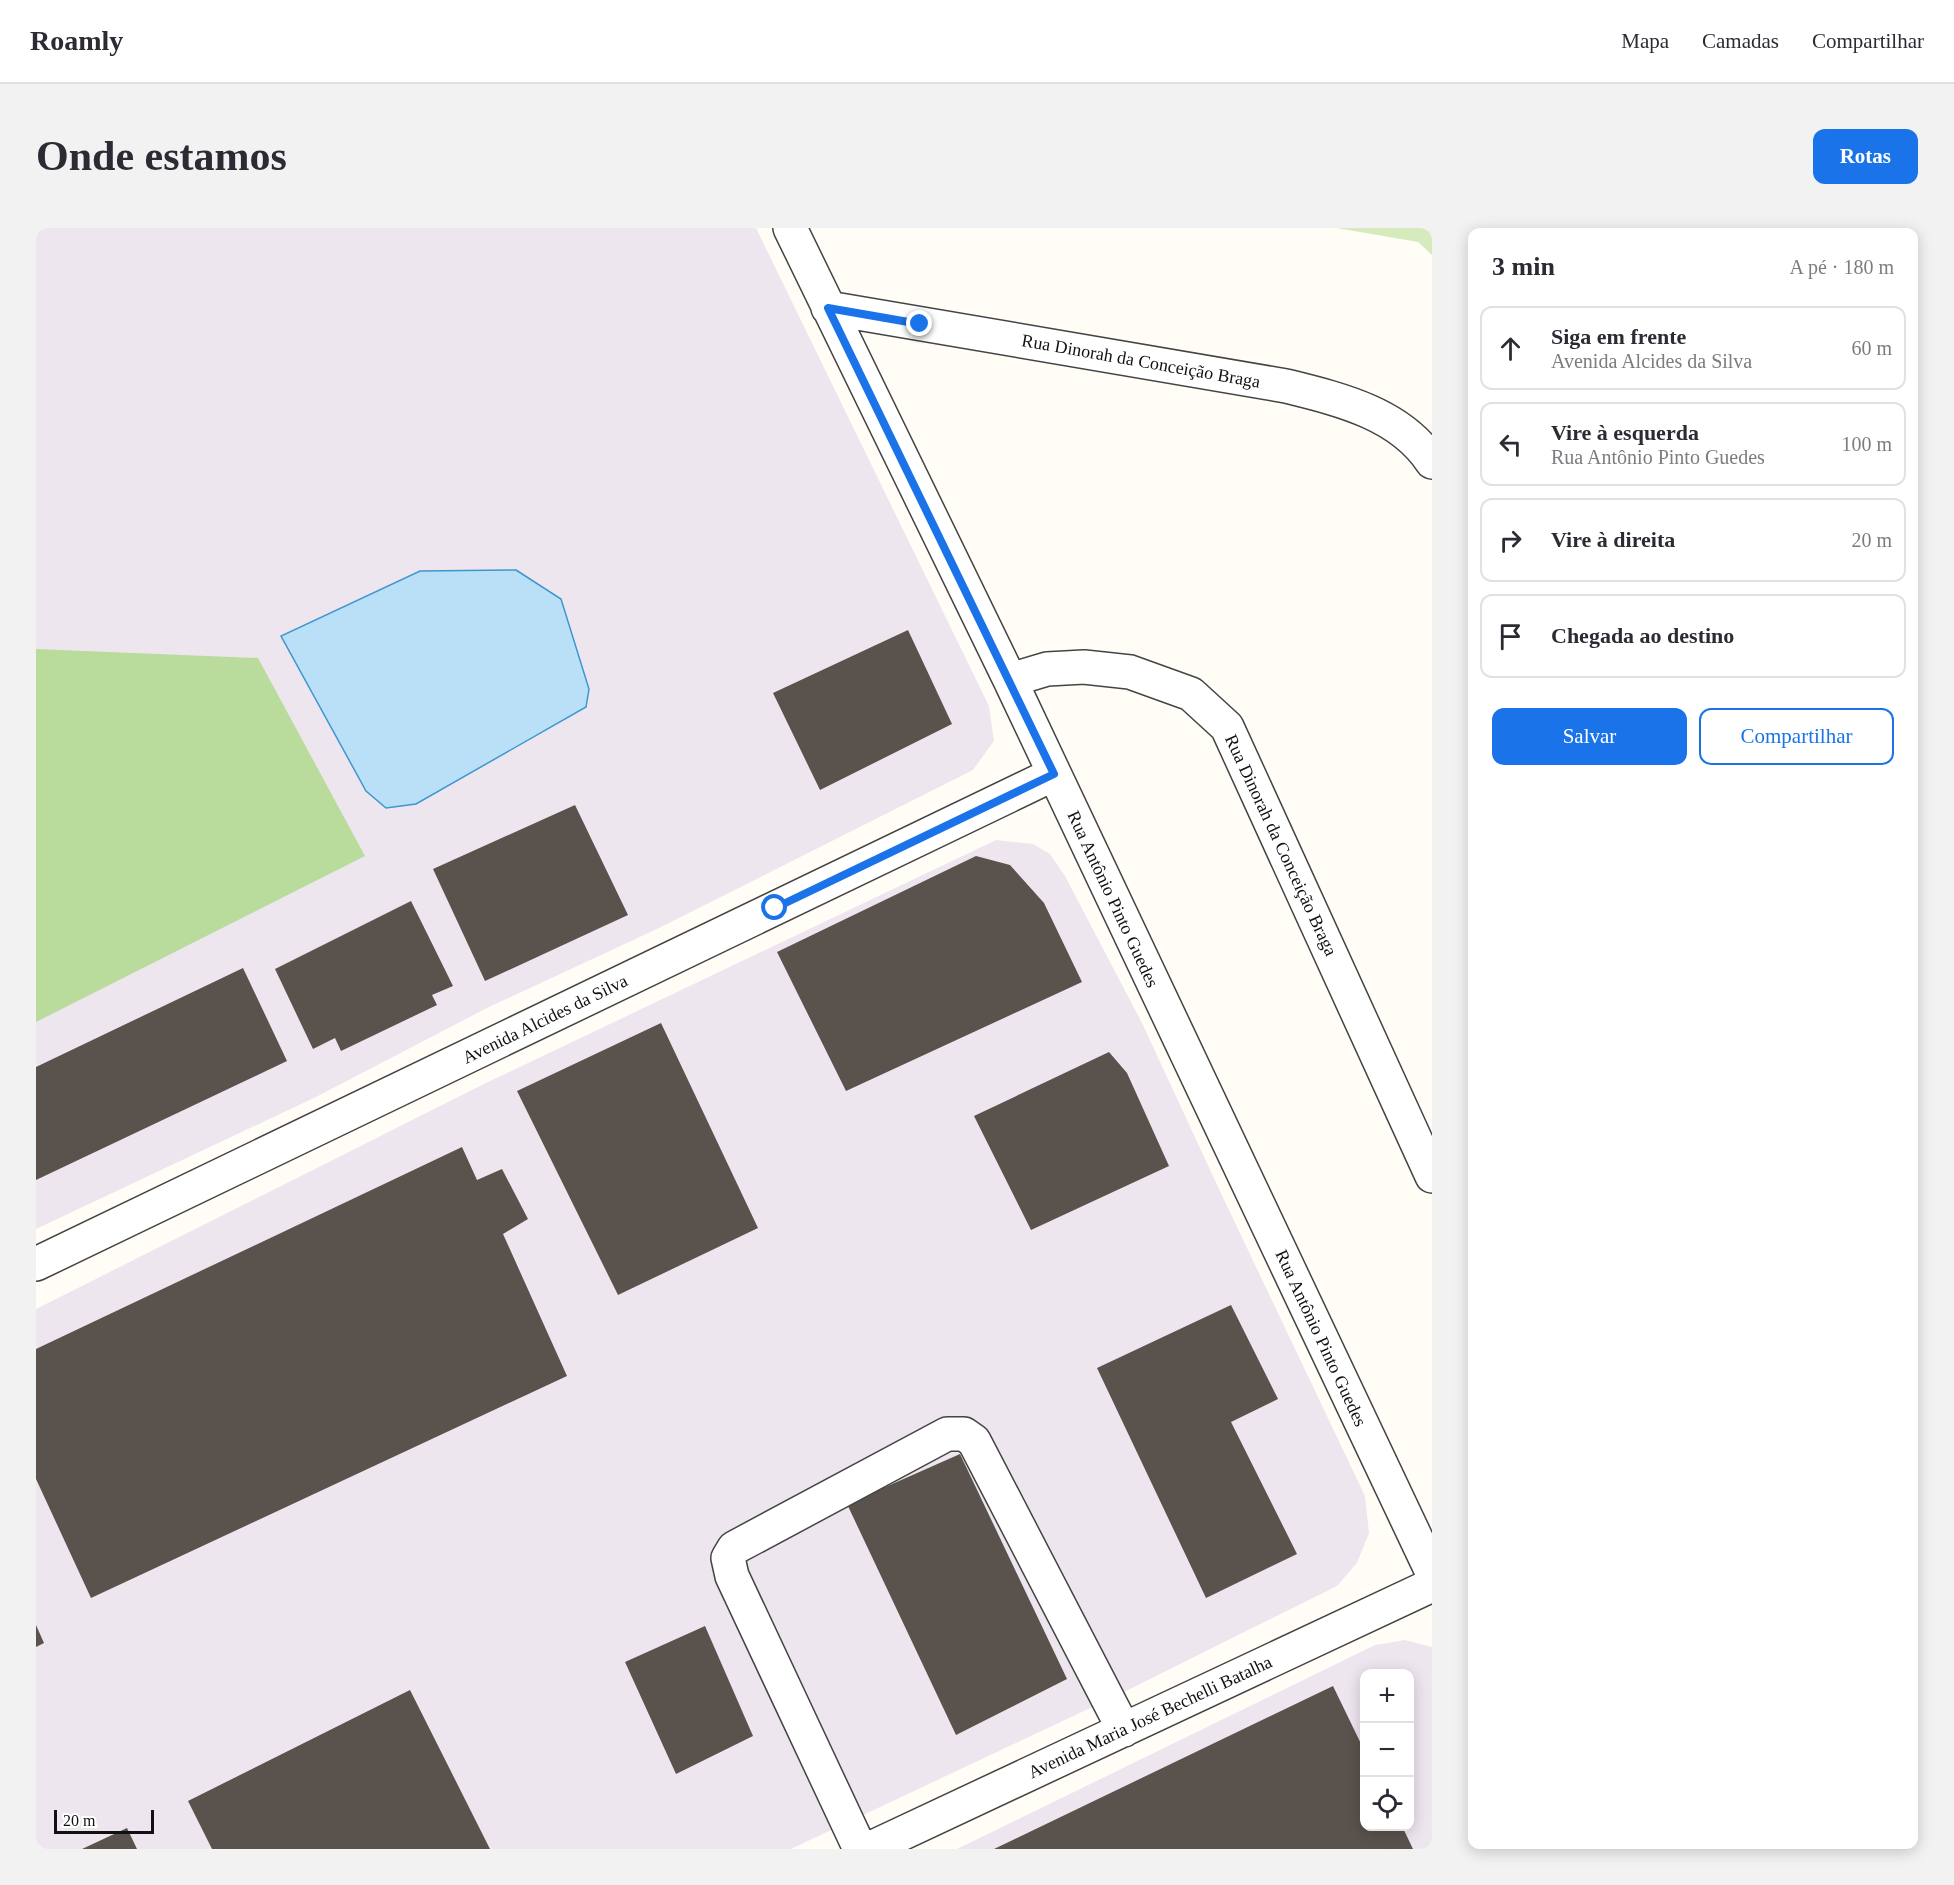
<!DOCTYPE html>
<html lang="pt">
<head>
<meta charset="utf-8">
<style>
  body { margin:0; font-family:"Times New Roman",serif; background:#f2f2f3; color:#2b2b33 }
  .controls { position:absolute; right:18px; bottom:18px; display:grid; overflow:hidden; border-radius:12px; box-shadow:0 3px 15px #0003 }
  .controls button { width:54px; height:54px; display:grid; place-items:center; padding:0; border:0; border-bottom:2px solid #e1e1e2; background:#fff; color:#2b2b33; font:30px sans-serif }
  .scale { position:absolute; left:18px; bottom:15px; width:100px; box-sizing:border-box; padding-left:6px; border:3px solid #111; border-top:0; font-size:16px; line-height:21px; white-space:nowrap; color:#111; -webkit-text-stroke:4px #fff; paint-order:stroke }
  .stop { position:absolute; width:18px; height:18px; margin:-14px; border:4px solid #1a73e8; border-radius:50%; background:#fff }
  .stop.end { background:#1a73e8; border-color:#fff; box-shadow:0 2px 6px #0008 }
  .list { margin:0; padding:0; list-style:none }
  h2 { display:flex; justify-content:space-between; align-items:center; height:78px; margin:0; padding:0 24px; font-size:26px }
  h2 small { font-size:20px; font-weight:400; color:#7c7c81 }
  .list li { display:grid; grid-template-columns:39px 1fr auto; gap:18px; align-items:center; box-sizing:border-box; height:84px; margin:0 12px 12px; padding:0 12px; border:2px solid #e1e1e2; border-radius:12px }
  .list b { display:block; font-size:22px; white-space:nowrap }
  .list p { margin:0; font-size:20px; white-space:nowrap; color:#7c7c81 }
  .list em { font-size:20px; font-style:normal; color:#7c7c81 }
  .actions { display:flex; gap:12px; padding:18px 24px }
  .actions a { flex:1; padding:14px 0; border:2px solid #1a73e8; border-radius:12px; text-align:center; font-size:21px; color:#1a73e8 }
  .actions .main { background:#1a73e8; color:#fff }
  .icon { flex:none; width:33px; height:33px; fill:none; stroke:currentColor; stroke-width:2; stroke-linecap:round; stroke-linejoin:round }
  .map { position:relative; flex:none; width:1396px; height:1621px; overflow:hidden; border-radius:12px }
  header { display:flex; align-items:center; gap:36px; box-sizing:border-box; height:84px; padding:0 30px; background:#fff; border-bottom:2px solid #e1e1e2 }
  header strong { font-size:28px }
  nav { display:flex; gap:33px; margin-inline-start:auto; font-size:21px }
  .intro { display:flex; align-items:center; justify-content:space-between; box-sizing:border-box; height:144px; padding:0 36px }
  h1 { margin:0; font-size:42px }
  .button { padding:15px 27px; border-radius:12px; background:#1a73e8; color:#fff; font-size:21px; font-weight:700 }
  main { display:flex; gap:36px; padding:0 36px }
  aside { flex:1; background:#fff; border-radius:12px; box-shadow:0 3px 15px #0003 }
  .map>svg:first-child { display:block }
  .industrial { fill:#eee6ef; fill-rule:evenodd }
  .green { fill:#d5ebbd }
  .forest { fill:#b9dc9c }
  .water { fill:#b9e0f7; stroke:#3f96cf; stroke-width:1.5 }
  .building { fill:#5a524d }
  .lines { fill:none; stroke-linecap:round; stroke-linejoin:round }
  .minor-casing { stroke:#444; stroke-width:36 }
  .minor { stroke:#fff; stroke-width:33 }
  .route { stroke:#1a73e8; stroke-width:8 }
  .labels { text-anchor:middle; stroke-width:6; stroke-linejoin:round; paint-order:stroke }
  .street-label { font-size:18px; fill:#111; stroke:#fff }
</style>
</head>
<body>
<header>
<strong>Roamly</strong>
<nav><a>Mapa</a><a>Camadas</a><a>Compartilhar</a></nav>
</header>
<div class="intro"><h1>Onde estamos</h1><a class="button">Rotas</a></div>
<main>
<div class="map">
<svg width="1396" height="1621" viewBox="0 0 1396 1621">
  <rect width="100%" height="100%" fill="#fffdf5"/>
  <path class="industrial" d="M0 0H720L953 478 958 513 937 542 621 701 451 780 280 869 0 1001Z
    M960 612 997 616 1014 626 1029 648 1106 795 1183 961 1329 1268 1333 1305 1321 1335 1301 1358 1082 1467 755 1621H0V1081L450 855Z
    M1369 1412 1396 1419V1621H921L1339 1417ZM1328 1446H1374V1598H1328Z"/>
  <path class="green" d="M1301 0H1396V27L1382 14Z"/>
  <path class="forest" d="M0 421 222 430 329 628 0 794Z"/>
  <path class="water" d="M480 342 525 371 553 461 550 479 380 576 350 580 330 563 245 408 384 343Z"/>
  <path class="building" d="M872 402 916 496 784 562 737 465Z
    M539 577 592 687 449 753 397 641Z
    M940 628 974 637 1008 675 1046 754 810 863 741 724Z
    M375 673 417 758 396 767 401 777 305 823 299 810 277 821 239 741Z
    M207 740 251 833 0 952V839Z
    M625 795 722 1000 582 1067 481 863Z
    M1073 824 1091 845 1133 938 995 1002 938 888Z
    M426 919 441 952 466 941 492 991 467 1006 531 1148 55 1370 0 1251V1121Z
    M1195 1077 1242 1171 1195 1194 1261 1326 1170 1370 1061 1140Z
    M924 1226 1031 1451 920 1507 811 1276Z
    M0 1397 8 1415 0 1419Z
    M669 1398 717 1508 640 1546 589 1434Z
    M1297 1458 1328 1522V1598H1366L1377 1621H958Z
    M374 1462 454 1621H176L152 1573Z
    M91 1600 101 1621H46Z"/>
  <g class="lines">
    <defs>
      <path id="minor" d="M754 0 974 452 1396 1344
        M792 80 1250 158C1302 171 1364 185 1396 234
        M974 452 1011 441 1048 439 1094 444 1155 466 1191 499 1396 948
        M0 1036 1018 546
        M824 1621 696 1348 692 1330 698 1320 911 1206H928L938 1213 1088 1502
        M833 1621 1396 1357"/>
    </defs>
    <use href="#minor" class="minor-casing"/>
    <use href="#minor" class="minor"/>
  </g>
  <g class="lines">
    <path class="route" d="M739 680 1018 546 792 80 884 96"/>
  </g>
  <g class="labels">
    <g class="street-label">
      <text transform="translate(1105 133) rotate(10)" y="6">Rua Dinorah da Conceição Braga</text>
      <text transform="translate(1245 617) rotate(65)" y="6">Rua Dinorah da Conceição Braga</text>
      <text transform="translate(1077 671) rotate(65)" y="6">Rua Antônio Pinto Guedes</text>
      <text transform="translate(509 791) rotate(-26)" y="6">Avenida Alcides da Silva</text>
      <text transform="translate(1285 1110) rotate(65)" y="6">Rua Antônio Pinto Guedes</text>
      <text transform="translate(1114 1489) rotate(-25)" y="6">Avenida Maria José Bechelli Batalha</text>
    </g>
  </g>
</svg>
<div class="controls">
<button>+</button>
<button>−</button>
<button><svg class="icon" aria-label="locate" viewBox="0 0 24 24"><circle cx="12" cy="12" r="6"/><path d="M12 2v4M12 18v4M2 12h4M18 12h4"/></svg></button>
</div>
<div class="scale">20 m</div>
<div class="stop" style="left:739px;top:680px"></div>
<div class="stop end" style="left:884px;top:96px"></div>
</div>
<aside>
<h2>3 min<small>A pé · 180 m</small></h2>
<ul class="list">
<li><svg class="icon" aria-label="ahead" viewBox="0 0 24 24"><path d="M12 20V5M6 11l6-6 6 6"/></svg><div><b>Siga em frente</b><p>Avenida Alcides da Silva</p></div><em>60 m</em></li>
<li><svg class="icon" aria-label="left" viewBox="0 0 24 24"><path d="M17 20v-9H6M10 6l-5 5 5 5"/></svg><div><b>Vire à esquerda</b><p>Rua Antônio Pinto Guedes</p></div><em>100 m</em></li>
<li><svg class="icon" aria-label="right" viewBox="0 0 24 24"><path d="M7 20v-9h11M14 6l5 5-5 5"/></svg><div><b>Vire à direita</b></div><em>20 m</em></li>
<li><svg class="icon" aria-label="arrive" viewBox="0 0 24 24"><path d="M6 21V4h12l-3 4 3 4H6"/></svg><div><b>Chegada ao destino</b></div></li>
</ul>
<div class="actions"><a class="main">Salvar</a><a>Compartilhar</a></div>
</aside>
</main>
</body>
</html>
